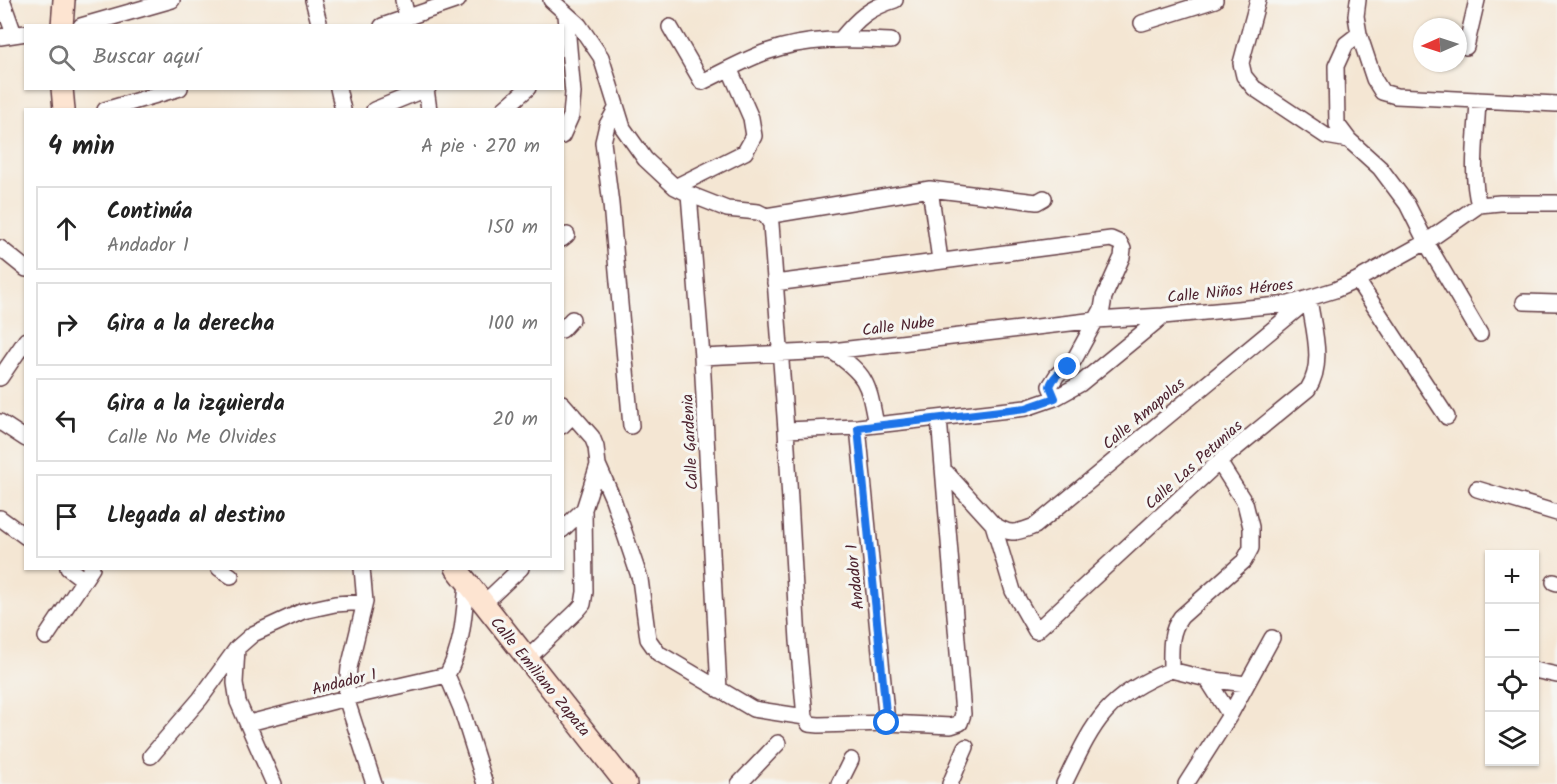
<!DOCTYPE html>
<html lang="es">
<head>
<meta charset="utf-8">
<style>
  body { margin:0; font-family:Kalam,sans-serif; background:#f2f2f2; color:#222 }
  .controls { position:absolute; right:18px; bottom:18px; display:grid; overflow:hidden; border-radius:0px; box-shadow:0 2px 4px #0004 }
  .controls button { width:54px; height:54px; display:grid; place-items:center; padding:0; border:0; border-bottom:2px solid #e0e0e0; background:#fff; color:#222; font:30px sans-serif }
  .compass { position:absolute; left:1413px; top:18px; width:54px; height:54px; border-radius:50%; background:#fff; box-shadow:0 2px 4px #0004; rotate:267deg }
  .stop { position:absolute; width:18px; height:18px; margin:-14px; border:4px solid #1a73e8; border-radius:50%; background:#fff }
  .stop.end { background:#1a73e8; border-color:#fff; box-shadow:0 2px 6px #0008 }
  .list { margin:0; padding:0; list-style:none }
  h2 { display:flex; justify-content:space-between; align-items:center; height:78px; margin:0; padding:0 24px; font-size:26px }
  h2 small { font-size:20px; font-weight:400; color:#767676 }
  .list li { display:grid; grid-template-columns:39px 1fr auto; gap:18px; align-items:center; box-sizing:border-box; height:84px; margin:0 12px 12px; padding:0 12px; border:2px solid #e0e0e0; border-radius:0px }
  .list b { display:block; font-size:22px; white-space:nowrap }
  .list p { margin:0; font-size:20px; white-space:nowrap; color:#767676 }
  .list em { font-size:20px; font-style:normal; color:#767676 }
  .icon { flex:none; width:33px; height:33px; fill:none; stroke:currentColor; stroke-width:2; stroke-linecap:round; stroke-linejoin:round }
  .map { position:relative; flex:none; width:1557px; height:784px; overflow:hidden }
  .search { position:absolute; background:#fff; box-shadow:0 2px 4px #0004; left:24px; top:24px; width:540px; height:66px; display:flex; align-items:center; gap:15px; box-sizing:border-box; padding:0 21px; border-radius:0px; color:#767676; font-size:22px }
  .panel { position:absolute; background:#fff; box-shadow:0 2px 4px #0004; left:24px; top:108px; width:540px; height:462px; border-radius:0px }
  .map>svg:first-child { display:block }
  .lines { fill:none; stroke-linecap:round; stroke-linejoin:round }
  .street-casing { stroke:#643d44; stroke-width:18 }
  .secondary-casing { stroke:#643d44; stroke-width:24 }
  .street { stroke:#fff; stroke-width:15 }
  .secondary { stroke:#fde4d1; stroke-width:21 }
  .route { stroke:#1a73e8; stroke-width:8 }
  .labels { text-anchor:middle; stroke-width:6; stroke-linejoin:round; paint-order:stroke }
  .street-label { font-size:16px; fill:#4a1f2b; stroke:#f6f6f2 }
</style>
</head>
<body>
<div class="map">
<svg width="1557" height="784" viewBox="0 0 1557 784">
  <rect width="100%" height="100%" fill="#f6f6f2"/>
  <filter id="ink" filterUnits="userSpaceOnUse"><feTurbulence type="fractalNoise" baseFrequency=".0167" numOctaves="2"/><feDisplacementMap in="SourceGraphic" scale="12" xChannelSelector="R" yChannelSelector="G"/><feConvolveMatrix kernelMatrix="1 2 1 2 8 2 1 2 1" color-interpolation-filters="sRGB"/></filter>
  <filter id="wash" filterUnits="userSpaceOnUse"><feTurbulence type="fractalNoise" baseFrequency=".008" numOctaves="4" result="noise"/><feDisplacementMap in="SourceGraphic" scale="24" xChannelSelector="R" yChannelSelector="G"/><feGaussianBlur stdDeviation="1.35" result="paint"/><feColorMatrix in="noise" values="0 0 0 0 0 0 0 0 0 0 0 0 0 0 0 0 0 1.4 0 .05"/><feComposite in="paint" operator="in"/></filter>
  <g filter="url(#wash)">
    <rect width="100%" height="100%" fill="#f4e6d3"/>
  </g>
  <g filter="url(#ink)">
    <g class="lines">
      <defs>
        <path id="street" d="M2 0 14 34
          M313 0 320 26
          M403 0 407 17
          M551 0 579 25 601 57 623 128 645 159 675 187 689 194 727 209 758 212 766 216 930 189 1037 202 1044 198
          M1258 0 1241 63 1244 76 1254 88 1326 136 1349 140
          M1358 0 1356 16 1359 34 1374 79 1382 92 1396 96 1557 104
          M1142 23 1215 0
          M81 26 172 0
          M382 26 458 0
          M670 27 702 82C723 72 744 60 766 52 807 37 848 39 891 41
          M1359 34 1346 44 1336 66 1337 124 1349 140 1380 168 1407 204 1426 242 1480 334
          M0 37 26 33
          M841 39C858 18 869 8 895 0
          M1466 47 1477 0
          M338 88 343 110
          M426 89 429 110
          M1478 100C1477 132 1470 174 1479 205
          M616 109 607 125 603 142 611 204 631 426
          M105 110 180 88
          M374 110 428 88
          M503 110 528 88
          M562 136 571 116 573 93 566 15
          M675 187 745 152 754 136 751 118 730 70
          M930 189 940 260
          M689 194 702 357 719 690
          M766 216 771 224 786 430 798 641 805 717 809 724 819 725 887 723 951 726 960 723 963 714 939 418
          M562 239 567 235
          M0 248 26 269
          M1357 280 1447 417
          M775 283 1111 239 1120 243 1123 249 1122 257 1104 297 1102 309 1074 360 1057 375 1050 386 1055 398
          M1524 302 1557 303
          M562 330 572 319
          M832 351C868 376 868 383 876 425
          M702 357 832 351 1096 320 1163 316 1289 304 1335 290 1357 280 1426 242 1479 205 1500 203H1557
          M0 378 26 340
          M0 422 26 439
          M562 426 573 415
          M858 427 887 723
          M786 430 858 427 1026 408 1055 398 1080 384 1163 316
          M598 465 613 499 640 579 648 639 658 653 753 709 805 717
          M943 469 993 524 1013 591 1036 631 1219 462 1308 389C1325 363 1313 328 1309 299
          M1477 489 1557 513
          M0 518 26 537
          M993 524C1012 536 1015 533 1035 526L1307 301
          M562 530 584 509
          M68 568 84 580
          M219 568 231 576
          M362 568 365 602 349 668 346 698 374 784
          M1554 582 1557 583
          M467 583C464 615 463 646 447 675L461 708 485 784
          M484 603 521 568
          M46 637 92 568
          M237 648 235 683 238 702 274 784
          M528 658 577 611 583 604 585 592 584 509 598 465 596 447 592 437 562 403
          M1171 670 1207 679 1246 684
          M1534 670 1557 675
          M1207 679 1230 715
          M249 723 346 698 447 675
          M151 756 200 699 237 648 253 634 303 611 335 604 365 602
          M739 784 778 743
          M839 784 851 760
          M950 784 966 747
          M1064 784C1094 722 1104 697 1171 670 1171 651 1169 633 1181 617L1244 561 1251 548V527L1245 503 1219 462
          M1186 784 1230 715 1272 638"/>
        <path id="secondary" d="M62 26 64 0
          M62 88 64 110
          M456 568 626 784"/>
      </defs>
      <use href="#street" class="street-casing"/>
      <use href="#secondary" class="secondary-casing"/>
      <use href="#street" class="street"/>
      <use href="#secondary" class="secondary"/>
    </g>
  </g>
  <g class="lines" filter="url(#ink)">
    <path class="route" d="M887 723 858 428 1026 408 1055 398 1050 386C1053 377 1060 372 1068 367"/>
  </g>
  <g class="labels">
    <g class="street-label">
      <text transform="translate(1230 290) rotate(-6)" y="6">Calle Niños Héroes</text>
      <text transform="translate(898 325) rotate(-7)" y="6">Calle Nube</text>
      <text transform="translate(1143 413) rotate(-40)" y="6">Calle Amapolas</text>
      <text transform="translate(689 442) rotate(-93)" y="6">Calle Gardenia</text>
      <text transform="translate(1193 464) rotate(-42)" y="6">Calle Las Petunias</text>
      <text transform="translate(854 577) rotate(-96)" y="6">Andador 1</text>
      <text transform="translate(541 676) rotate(51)" y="6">Calle Emiliano Zapata</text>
      <text transform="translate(344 681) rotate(-14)" y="6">Andador 1</text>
    </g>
  </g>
</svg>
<div class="controls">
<button>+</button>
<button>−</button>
<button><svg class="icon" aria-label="locate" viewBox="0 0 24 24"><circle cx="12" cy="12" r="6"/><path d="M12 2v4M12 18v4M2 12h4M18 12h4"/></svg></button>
<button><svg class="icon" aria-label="layers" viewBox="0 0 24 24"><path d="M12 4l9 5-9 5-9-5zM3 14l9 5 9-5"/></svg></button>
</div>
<svg class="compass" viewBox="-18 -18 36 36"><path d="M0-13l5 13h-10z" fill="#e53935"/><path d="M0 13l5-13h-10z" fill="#767676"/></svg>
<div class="stop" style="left:887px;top:723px"></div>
<div class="stop end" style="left:1068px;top:367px"></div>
<div class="search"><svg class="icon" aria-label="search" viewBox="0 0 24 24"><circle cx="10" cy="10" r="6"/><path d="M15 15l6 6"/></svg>Buscar aquí</div>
<section class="panel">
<h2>4 min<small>A pie · 270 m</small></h2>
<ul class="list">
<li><svg class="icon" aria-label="ahead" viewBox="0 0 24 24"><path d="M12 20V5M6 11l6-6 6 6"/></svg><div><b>Continúa</b><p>Andador 1</p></div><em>150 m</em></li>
<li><svg class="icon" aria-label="right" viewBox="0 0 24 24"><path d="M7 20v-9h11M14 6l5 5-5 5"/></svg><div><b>Gira a la derecha</b></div><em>100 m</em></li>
<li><svg class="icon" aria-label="left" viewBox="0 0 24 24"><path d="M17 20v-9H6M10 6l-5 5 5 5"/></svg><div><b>Gira a la izquierda</b><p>Calle No Me Olvides</p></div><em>20 m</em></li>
<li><svg class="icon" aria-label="arrive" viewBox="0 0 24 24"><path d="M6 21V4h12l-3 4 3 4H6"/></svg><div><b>Llegada al destino</b></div></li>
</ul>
</section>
</div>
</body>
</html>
